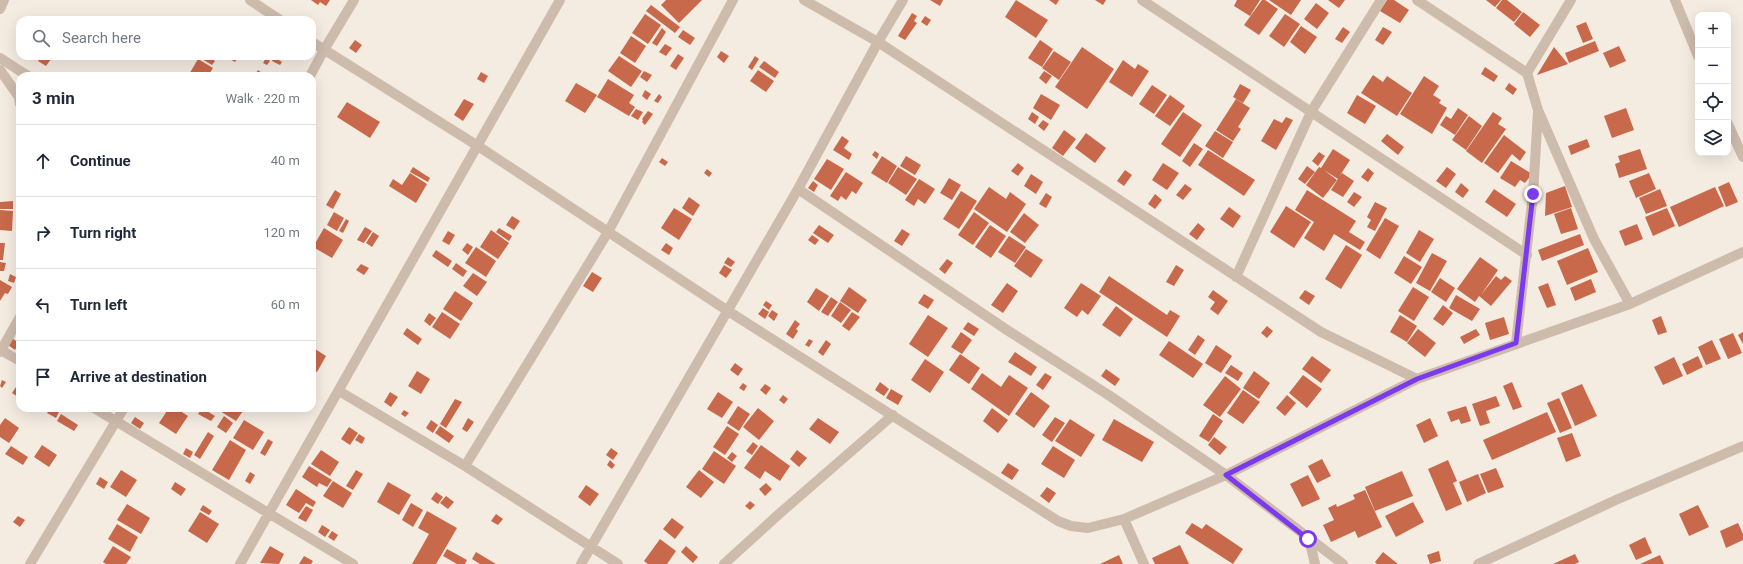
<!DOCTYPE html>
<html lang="en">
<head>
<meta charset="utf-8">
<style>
  body { margin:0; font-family:Roboto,sans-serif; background:#f6f6f7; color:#1f2937 }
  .controls { position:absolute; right:12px; top:12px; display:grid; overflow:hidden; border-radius:8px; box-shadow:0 4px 16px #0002 }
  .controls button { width:36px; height:36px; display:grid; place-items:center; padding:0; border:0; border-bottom:1px solid #e0e1e3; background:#fff; color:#1f2937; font:20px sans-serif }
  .stop { position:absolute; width:12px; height:12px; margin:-9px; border:3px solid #7c3aed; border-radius:50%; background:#fff }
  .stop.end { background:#7c3aed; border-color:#fff; box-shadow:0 1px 4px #0008 }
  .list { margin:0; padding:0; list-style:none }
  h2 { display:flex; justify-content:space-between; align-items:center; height:52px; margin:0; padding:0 16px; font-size:17px }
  h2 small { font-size:13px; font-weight:400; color:#747a83 }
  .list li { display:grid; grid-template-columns:26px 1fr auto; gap:12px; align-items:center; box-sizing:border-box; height:72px; padding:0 16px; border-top:1px solid #e0e1e3 }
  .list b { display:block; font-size:15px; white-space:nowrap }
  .list em { font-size:13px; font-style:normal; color:#747a83 }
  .icon { flex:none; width:22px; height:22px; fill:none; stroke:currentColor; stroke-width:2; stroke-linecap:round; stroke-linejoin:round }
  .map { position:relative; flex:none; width:1743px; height:564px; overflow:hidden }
  .search { position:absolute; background:#fff; box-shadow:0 4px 16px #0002; left:16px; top:16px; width:300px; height:44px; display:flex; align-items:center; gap:10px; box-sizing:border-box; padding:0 14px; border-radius:12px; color:#747a83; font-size:15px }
  .panel { position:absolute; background:#fff; box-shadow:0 4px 16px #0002; left:16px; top:72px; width:300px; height:340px; border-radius:12px }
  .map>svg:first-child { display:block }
  .building { fill:#c8694b }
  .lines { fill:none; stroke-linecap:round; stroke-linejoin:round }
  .minor { stroke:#cdbbac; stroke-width:10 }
  .route { stroke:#7c3aed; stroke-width:5 }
</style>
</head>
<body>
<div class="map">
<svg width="1743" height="564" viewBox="0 0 1743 564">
  <rect width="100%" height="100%" fill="#f4ebe1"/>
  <path class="building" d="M311 0H330L326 6 320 2 318 5Z
    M666 0H702L679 23 661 5Z
    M930 0H943L940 6Z
    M1016 0 1048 20 1036 38 1005 17Z
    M1049 0H1059L1056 5Z
    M1095 0H1106L1103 5Z
    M1237 0H1260L1250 16 1234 6Z
    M1262 0H1265L1278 9 1259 35 1244 25Z
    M1269 0H1301L1291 15Z
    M1328 0H1345L1339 8Z
    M1387 0H1394L1409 10 1400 23 1380 11Z
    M1486 0H1501L1495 7Z
    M1502 0H1507L1522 12 1514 22 1496 8Z
    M1316 3 1329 13 1317 29 1304 19Z
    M651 5 680 27 675 33 646 11Z
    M1523 12 1540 25 1530 37 1514 24Z
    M912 13 917 16 914 21 917 23 905 40 898 36Z
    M645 14 661 25 648 44 632 33Z
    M1285 14 1300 24 1284 47 1269 36Z
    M925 16 931 20 927 26 921 22Z
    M1586 22 1593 39 1583 43 1576 26Z
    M1301 26 1317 37 1305 54 1290 42Z
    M1343 27 1350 32 1342 43 1335 39Z
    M1383 27 1392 32 1383 45 1375 40Z
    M662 28 666 32 657 46 652 43Z
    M683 30 695 38 690 45 678 37Z
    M631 36 646 46 635 63 620 53Z
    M355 40 362 45 356 53 349 48Z
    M1040 40 1053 49 1042 67 1028 58Z
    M1595 41 1599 51 1569 63 1565 53Z
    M665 44 672 48 666 56 659 52Z
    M1619 46 1626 61 1610 68 1603 53Z
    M1082 47 1114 69 1087 109 1055 87Z
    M1554 47 1568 64 1537 75Z
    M721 51 729 56 724 63 717 57Z
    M1054 51 1071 62 1059 80 1042 68Z
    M678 54 684 58 676 70 670 66Z
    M41 56H46L51 59 46 66 38 61Z
    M204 56H208L215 61 212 65 202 59Z
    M224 56H239L235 62Z
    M619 56 642 71 631 87 608 71Z
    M755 56 759 59 752 70 748 67Z
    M274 57 282 62 280 65 272 61Z
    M266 58 270 61 267 65 263 63Z
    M198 59 213 68 208 76H188Z
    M1123 60 1135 69 1138 64 1149 71 1132 97 1109 82Z
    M764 61 779 72 775 78 759 67Z
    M1485 67 1498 76 1494 82 1481 74Z
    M258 70 262 73 260 76H254Z
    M758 70 774 81 766 92 750 81Z
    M644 71 652 75 647 82 640 77Z
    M1044 71 1052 76 1046 84 1039 78Z
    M481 72 488 76 484 83 477 79Z
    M1373 75 1383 82 1387 76 1412 93 1397 116 1361 93Z
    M1424 76 1439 86 1433 95 1441 100 1439 103 1447 108 1432 134 1400 114Z
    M608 79 634 95 629 103 635 107 629 116 597 97Z
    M576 83 597 95 585 113 565 101Z
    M1509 83 1517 89 1513 95 1505 89Z
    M1240 84 1251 90 1243 103 1233 97Z
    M1152 85 1167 95 1154 114 1139 104Z
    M645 90 651 94 647 100 642 96Z
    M659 94 662 97 658 103 654 101Z
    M1041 94 1060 105 1051 120 1033 108Z
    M1170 95 1185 106 1170 126 1155 116Z
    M1357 95 1376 106 1365 124 1347 113Z
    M464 99 474 104 463 121 454 115Z
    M1236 99 1250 108 1238 127 1241 129 1233 141 1216 130Z
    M347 102 380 122 370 138 337 117Z
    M1458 108 1468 115 1455 135 1440 125 1446 116 1451 119Z
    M1626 108 1634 130 1612 138 1604 116Z
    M636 109 643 112 638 120 631 116Z
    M648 111 653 114 645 125 642 122 643 120 642 119Z
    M1032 112 1039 117 1035 124 1028 119Z
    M1183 112 1202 125 1180 157 1161 144Z
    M1493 112 1502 118 1498 124 1506 129 1482 163 1466 151Z
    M1469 116 1482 126 1466 150 1452 140Z
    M1286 117 1293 120 1276 150 1261 141 1274 119 1282 123Z
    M1043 120 1049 124 1044 131 1038 126Z
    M1064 130 1076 139 1063 156 1052 148Z
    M1215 131 1233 142 1223 158 1205 146Z
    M1086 133 1106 148 1095 163 1075 148Z
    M1387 134 1404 147 1398 155 1381 141Z
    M1504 135 1526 152 1520 161 1512 154 1498 173 1484 163Z
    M842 136 849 141 844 148 852 154 849 160 833 150Z
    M1587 139 1590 147 1571 155 1568 146Z
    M1194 143 1203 149 1190 167 1182 161Z
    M1333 149 1350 160 1339 177 1342 173 1354 181 1343 197 1331 190 1338 179 1324 170 1337 180 1323 198 1306 185 1319 167 1321 168Z
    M1640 149 1647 169 1619 178 1615 164 1620 162 1618 156Z
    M1208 150 1255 180 1244 196 1198 165Z
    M875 151 879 154 877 159 872 155Z
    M1319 152 1325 156 1318 166 1312 161Z
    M882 156 897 166 887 183 871 173Z
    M906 156 921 165 915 175 900 166Z
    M662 158 668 162 665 166 659 162Z
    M827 159 844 169 831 190 814 179Z
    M1511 161 1532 174 1525 183 1520 180 1515 187 1500 178Z
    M1018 163 1024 168 1018 176 1011 171Z
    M1163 163 1179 173 1167 190 1152 180Z
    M1307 166 1315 172 1305 184 1298 179Z
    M413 167 430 178 428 182 410 172Z
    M898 167 917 179 906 195 888 183Z
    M1447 167 1456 174 1446 188 1436 181Z
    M1368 168 1374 173 1368 182 1361 177Z
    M707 169 712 173 709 177 704 173Z
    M1125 170 1132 175 1124 186 1117 181Z
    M846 172 863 183 856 194 852 191 846 200 841 196 838 201 830 196Z
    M410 173 427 184 416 203 389 186 393 179 402 185Z
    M1649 173 1656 189 1636 198 1629 181Z
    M1031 174 1043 182 1036 194 1024 186Z
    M949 178 961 185 952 200 940 193Z
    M919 179 935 189 925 204 918 199 914 206 905 200Z
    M813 181 818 185 814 192 808 188Z
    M1729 182 1738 202 1726 207 1718 187Z
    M1461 183 1469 190 1463 198 1455 192Z
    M1185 184 1192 189 1183 200 1176 195Z
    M1565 186 1572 207 1545 216 1546 193Z
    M989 187 1006 199 1010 192 1026 204 1007 232 974 209Z
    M1715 187 1724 206 1679 227 1670 207Z
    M1494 189 1516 204 1507 217 1485 202Z
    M1660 189 1667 206 1646 214 1639 198Z
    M335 190 341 194 333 209 326 205Z
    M1307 190 1356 221 1349 232 1365 242 1360 250 1334 234 1324 251 1304 238 1314 222 1295 210Z
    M961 191 977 201 959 229 943 219Z
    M1354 192 1362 197 1354 207 1347 202Z
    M1046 193 1052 197 1046 208 1039 204Z
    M1155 194 1162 200 1155 209 1148 204Z
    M689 197 700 205 693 216 682 208Z
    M13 201V209H0V202Z
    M1375 202 1387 208 1375 231 1367 227 1371 220 1367 217Z
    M1286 206 1311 222 1294 248 1270 232Z
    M1229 207 1241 216 1233 228 1220 219Z
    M674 208 692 219 679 240 661 228Z
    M1571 208 1578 229 1561 234 1554 214Z
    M1667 208 1675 226 1653 236 1645 217Z
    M0 210 13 211 12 231 0 230Z
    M334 212 344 218 337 231 327 225Z
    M974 212 989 223 973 245 958 235Z
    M1024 213 1039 225 1025 243 1010 232Z
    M512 216 520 221 514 230 506 225Z
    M1385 218 1399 226 1380 259 1366 250Z
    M346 219 349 221 343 233 339 231Z
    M1198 223 1205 229 1197 240 1189 234Z
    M1637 224 1643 239 1625 246 1619 231Z
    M819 225 834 235 828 243 813 233Z
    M990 225 1006 236 991 258 975 247Z
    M365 227 372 231 364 243 357 240Z
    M324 228 343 240 332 258 313 247Z
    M499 228 512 236 509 241 496 232Z
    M902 229 910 234 902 246 894 241Z
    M491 230 509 243 498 259 480 247Z
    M1419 230 1434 239 1420 262 1406 253Z
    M448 231 455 235 449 245 442 241Z
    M373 232 379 236 372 247 366 243Z
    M1580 234 1584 245 1542 261 1538 250Z
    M812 235 819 240 815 245 808 240Z
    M1009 236 1026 247 1015 263 998 252Z
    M0 243H5L3 260H0Z
    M467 243 473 247 468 255 462 250Z
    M666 243 673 248 669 255 661 250Z
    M1346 245 1362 255 1341 289 1325 279Z
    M476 247 496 261 486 277 465 263Z
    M1588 248 1598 272 1567 285 1557 261Z
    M1026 249 1043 260 1031 278 1014 266Z
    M436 250 452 261 448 267 432 256Z
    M1432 253 1447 261 1430 291 1416 283Z
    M1404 256 1422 267 1411 284 1394 273Z
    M728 257 735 262 731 267 724 263Z
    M1480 257 1498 270 1481 295 1496 276 1501 280 1505 276 1512 281 1491 306 1479 296 1475 302 1457 289Z
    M947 259 953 263 945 274 939 269Z
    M0 262 6 263 4 271H0Z
    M456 263 467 271 463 277 452 269Z
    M361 264 369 268 364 275 356 270Z
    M724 265 732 270 726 278 719 273Z
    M1176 265 1184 270 1174 286 1166 282Z
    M592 272 602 278 593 292 583 286Z
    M473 273 487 282 477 296 463 286Z
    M10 274 16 277 14 283 8 281Z
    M1109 276 1167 315 1170 310 1180 316 1167 337 1099 292Z
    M1440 278 1455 288 1446 302 1431 292Z
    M1591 279 1596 292 1575 301 1570 288Z
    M0 280 12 287 8 294 5 293 0 301Z
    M1007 283 1018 291 1003 313 991 305Z
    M1081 283 1101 296 1088 315 1082 310 1077 317 1064 308Z
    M1548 283 1556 305 1547 308 1538 287Z
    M849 287 867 300 858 313 840 301Z
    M1413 287 1429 297 1414 321 1398 311Z
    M816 288 829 296 819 311 807 302Z
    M1213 290 1228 301 1218 315 1210 309 1215 302 1208 297Z
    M1305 290 1315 296 1309 305 1299 298Z
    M455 291 473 303 461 321 443 309Z
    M924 294 934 300 928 309 918 303Z
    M1456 295 1480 309 1472 321 1449 308Z
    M831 297 838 302 828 316 821 312Z
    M766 301 772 305 769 310 763 305Z
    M840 302 851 310 841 323 831 316Z
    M1443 305 1453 313 1443 326 1433 319Z
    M1116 306 1133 319 1120 337 1102 325Z
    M763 308 769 312 765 319 758 314Z
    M772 310 778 314 774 321 768 316Z
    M442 312 460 324 450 339 432 327Z
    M852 312 860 317 849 331 842 326Z
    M429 313 436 318 430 326 424 321Z
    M928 315 948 328 928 357 909 344Z
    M1400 315 1417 326 1407 342 1390 332Z
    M1661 316 1667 332 1658 335 1652 320Z
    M1504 317 1509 334 1490 340 1485 323Z
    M795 320 800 324 796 329 798 331 793 339 786 334Z
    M968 322 979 329 974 336 963 329Z
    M1267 326 1273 331 1267 338 1261 333Z
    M407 328 422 339 418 345 403 334Z
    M1418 329 1436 343 1425 357 1407 343Z
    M1476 329 1480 335 1464 344 1460 337Z
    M961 332 972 340 962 354 951 347Z
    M1743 332V344L1738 335Z
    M1733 333 1742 353 1728 359 1719 339Z
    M1198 335 1205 340 1195 355 1188 350Z
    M12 338 19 343 15 350 8 345Z
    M809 339 813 341 809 347 805 345Z
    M826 340 831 344 823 356 818 352Z
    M1712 340 1721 359 1706 365 1698 347Z
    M1169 341 1203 364 1193 378 1159 355Z
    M1216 345 1232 356 1221 373 1205 363Z
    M312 347 326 356 317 372 312 369Z
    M1015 352 1037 367 1031 376 1008 362Z
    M960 354 980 368 969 384 949 370Z
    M1312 356 1331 370 1321 383 1302 369Z
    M1698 356 1703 367 1687 375 1682 364Z
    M1674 357 1683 376 1663 385 1654 367Z
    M925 359 944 372 930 393 911 380Z
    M735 363 743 369 738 376 730 370Z
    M1231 365 1243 373 1238 381 1225 373Z
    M1106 369 1120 379 1115 386 1101 376Z
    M417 371 430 379 421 394 408 386Z
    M1254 371 1270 383 1259 399 1243 388Z
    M982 373 1001 387 1009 375 1028 388 1009 416 971 389Z
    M1045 373 1052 377 1043 390 1036 385Z
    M1303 375 1322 389 1307 408 1289 393Z
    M1225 376 1241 389 1220 417 1203 405Z
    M2 380 6 382 2 388 0 386Z
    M880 382 889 389 884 396 875 390Z
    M1512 382 1522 407 1513 410 1503 386Z
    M743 383 747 386 744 391 739 388Z
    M765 384 771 388 766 395 760 390Z
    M1582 384 1597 416 1575 426 1561 393Z
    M16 387 20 390 18 397 12 393Z
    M891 389 903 396 898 405 886 398Z
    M1243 390 1260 402 1243 424 1227 413Z
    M390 392 398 397 391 407 384 402Z
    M718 392 733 402 722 418 707 409Z
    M1031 392 1050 406 1034 428 1015 414Z
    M783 395 788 399 784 404 779 400Z
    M1287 395 1296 403 1285 416 1276 408Z
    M1496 396 1500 406 1486 411 1490 423 1480 426 1472 404Z
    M1559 398 1572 428 1560 433 1547 403Z
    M455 399 462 402 446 428 440 424Z
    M738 406 750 414 739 431 727 423Z
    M1466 406 1471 421 1461 424 1459 419 1451 422 1447 412Z
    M50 408 59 412 56 418 47 413Z
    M169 408H176L188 416 176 434 159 423Z
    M202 408 215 416 211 421 198 414Z
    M222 408H245L236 421 220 411Z
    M758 408 774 421 759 440 743 427Z
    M992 408 1008 420 998 433 983 421Z
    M404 410 409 413 405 417 401 414Z
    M1547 412 1556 432 1492 460 1483 440Z
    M61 414 78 425 74 431 57 421Z
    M1213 414 1223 421 1209 442 1199 436Z
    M224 416 233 423 226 433 217 427Z
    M135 417 144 423 140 429 131 423Z
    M1055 417 1065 423 1052 442 1042 435Z
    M5 418 19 428 9 443 0 437V425Z
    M468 418 474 422 467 432 462 429Z
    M818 418 839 432 830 444 809 429Z
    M1430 418 1438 436 1424 443 1416 425Z
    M1070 419 1095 435 1081 457 1055 441Z
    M1114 419 1154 442 1142 462 1102 440Z
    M244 420 264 432 253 450 233 438Z
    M431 420 438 425 433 433 426 428Z
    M440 426 454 436 449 443 435 433Z
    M727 426 739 434 725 455 713 447Z
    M349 427 358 433 350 445 341 439Z
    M208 432 214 436 200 459 194 455Z
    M1572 433 1581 456 1566 462 1557 438Z
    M359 434 365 438 362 444 355 440Z
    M1214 437 1227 447 1220 455 1208 445Z
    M268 439 273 442 265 456 260 453Z
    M230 440 246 450 229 480 212 470Z
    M753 442 758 446 752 455 746 451Z
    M42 445 57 455 49 467 34 457Z
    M761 445 790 466 780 481 765 471 760 479 744 468Z
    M11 446 28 457 23 465 5 454Z
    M1053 446 1075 460 1064 478 1041 464Z
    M186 448 193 452 190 458 183 454Z
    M611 448 618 453 613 460 606 455Z
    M321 450 339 462 330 476 311 464Z
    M797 450 807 458 799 467 790 459Z
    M714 451 736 466 724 484 702 469Z
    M732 452 737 456 732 462 727 458Z
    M1322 459 1331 476 1317 483 1308 466Z
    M610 460 615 465 612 469 607 465Z
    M1448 460 1457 481 1453 483 1462 504 1446 511 1428 469Z
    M1008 463 1019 470 1012 480 1001 473Z
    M309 466 332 480 327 487 319 483 317 487 302 477Z
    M1496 468 1504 487 1488 493 1480 474Z
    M121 470 137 480 126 497 110 487Z
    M356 470 363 474 353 490 346 486Z
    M699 470 714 482 701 498 686 487Z
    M1402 471 1413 496 1375 511 1365 487Z
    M250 472 255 475 250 484 245 481Z
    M1478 474 1486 493 1467 502 1459 482Z
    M1308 475 1320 499 1302 507 1290 484Z
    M100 477 108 482 104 489 96 484Z
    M333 481 352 493 343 508 323 496Z
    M175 482 186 489 181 496 171 489Z
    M388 482 411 495 399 515 377 502Z
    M766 483 772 489 765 496 759 489Z
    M586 485 599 494 590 506 578 497Z
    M1047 487 1056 493 1049 503 1040 496Z
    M296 489 316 502 313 507 306 503 299 513 286 505Z
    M1365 490 1382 527 1358 538 1355 531 1331 542 1323 525 1334 520 1328 508 1336 504 1337 507 1355 499 1353 495Z
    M436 492 443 497 438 504 431 499Z
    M446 496 454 502 448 509 440 503Z
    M750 501 755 505 750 510 745 506Z
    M1413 502 1424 522 1396 537 1385 516Z
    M411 503 423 510 413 527 402 520Z
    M127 504 150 518 141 534 117 520Z
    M203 505 212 511 209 515 200 510Z
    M1698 505 1709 527 1689 536 1679 514Z
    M306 506 313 510 306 522 298 518Z
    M427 511 457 528 436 564H412L429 534 418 528Z
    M200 512 219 524 207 543 188 531Z
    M496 514 503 519 498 525 491 521Z
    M18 516 25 520 20 527 13 522Z
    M672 518 684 527 675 539 663 529Z
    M1192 523 1202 529 1206 524 1243 549 1233 564 1185 533Z
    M1738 523 1743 534V540L1726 548 1720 531Z
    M117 524 138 537 130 552 108 539Z
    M322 525 330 530 325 537 318 532Z
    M332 531 338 535 334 541 328 537Z
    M1645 537 1652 553 1636 560 1629 545Z
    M660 539 676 551 667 564H648L644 561Z
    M1180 545 1189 564H1155L1152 558Z
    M113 546 131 557 126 564H106L103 562Z
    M270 546 284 554 279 564 260 563Z
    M686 546 698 557 693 563 681 552Z
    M447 549 467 560 465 564H457L443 556Z
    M1439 551 1441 561 1430 564 1427 555Z
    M476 552 496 564H480L472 559Z
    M1383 552 1398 564H1377L1375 562Z
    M1575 554 1579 562 1575 564H1553Z
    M1119 555 1123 564H1100Z
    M1660 555 1664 564H1640Z
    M304 556 313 561 311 564H299Z"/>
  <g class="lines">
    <path class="minor" d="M250 0 280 20
      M804 0 878 42 1321 332 1417 379
      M1142 0 1527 255
      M1417 0 1527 73 1538 110 1594 239 1630 304
      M1675 0 1698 56
      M0 9 4 0
      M312 42 478 146 728 311 1058 521 1071 526 1088 528 1124 519 1226 475 1417 379 1630 304 1743 252
      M0 58 28 76
      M0 70 19 97 20 104
      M1527 73 1571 0
      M310 76 324 50 354 0
      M1728 124 1743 157
      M798 189 1007 330 1110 396 1226 475 1343 564
      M1236 277 1311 112 1381 0
      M1516 343 1533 194 1538 112
      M1 350 20 361
      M0 352 20 317
      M339 391 465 466 618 564
      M94 408 353 564
      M465 466 608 232 733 0
      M1124 519 1144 564
      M1309 539 1315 564
      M30 564 124 408
      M240 564 560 0
      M581 564 798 189 878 42 903 0
      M724 564 779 514 893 415
      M1478 564 1618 499 1743 446"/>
  </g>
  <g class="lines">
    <path class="route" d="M1308 539 1226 475 1417 379 1516 343 1533 194"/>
  </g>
</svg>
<div class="controls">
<button>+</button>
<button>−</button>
<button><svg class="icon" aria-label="locate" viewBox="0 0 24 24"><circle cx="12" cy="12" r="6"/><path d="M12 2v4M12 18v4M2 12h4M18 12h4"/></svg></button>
<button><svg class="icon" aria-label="layers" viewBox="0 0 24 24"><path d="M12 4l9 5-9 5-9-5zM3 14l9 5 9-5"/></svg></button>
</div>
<div class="stop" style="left:1308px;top:539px"></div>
<div class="stop end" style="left:1533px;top:194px"></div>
<div class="search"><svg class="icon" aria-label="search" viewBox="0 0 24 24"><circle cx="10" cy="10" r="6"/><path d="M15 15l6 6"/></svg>Search here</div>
<section class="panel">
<h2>3 min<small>Walk · 220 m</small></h2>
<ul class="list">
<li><svg class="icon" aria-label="ahead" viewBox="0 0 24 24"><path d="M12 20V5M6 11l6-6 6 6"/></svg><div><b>Continue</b></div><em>40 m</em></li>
<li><svg class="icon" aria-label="right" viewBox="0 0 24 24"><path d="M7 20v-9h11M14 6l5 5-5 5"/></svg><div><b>Turn right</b></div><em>120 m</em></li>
<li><svg class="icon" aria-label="left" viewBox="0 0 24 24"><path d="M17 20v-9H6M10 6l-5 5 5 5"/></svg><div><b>Turn left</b></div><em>60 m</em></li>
<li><svg class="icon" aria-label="arrive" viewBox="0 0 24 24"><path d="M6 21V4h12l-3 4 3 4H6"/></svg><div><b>Arrive at destination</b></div></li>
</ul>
</section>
</div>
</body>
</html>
